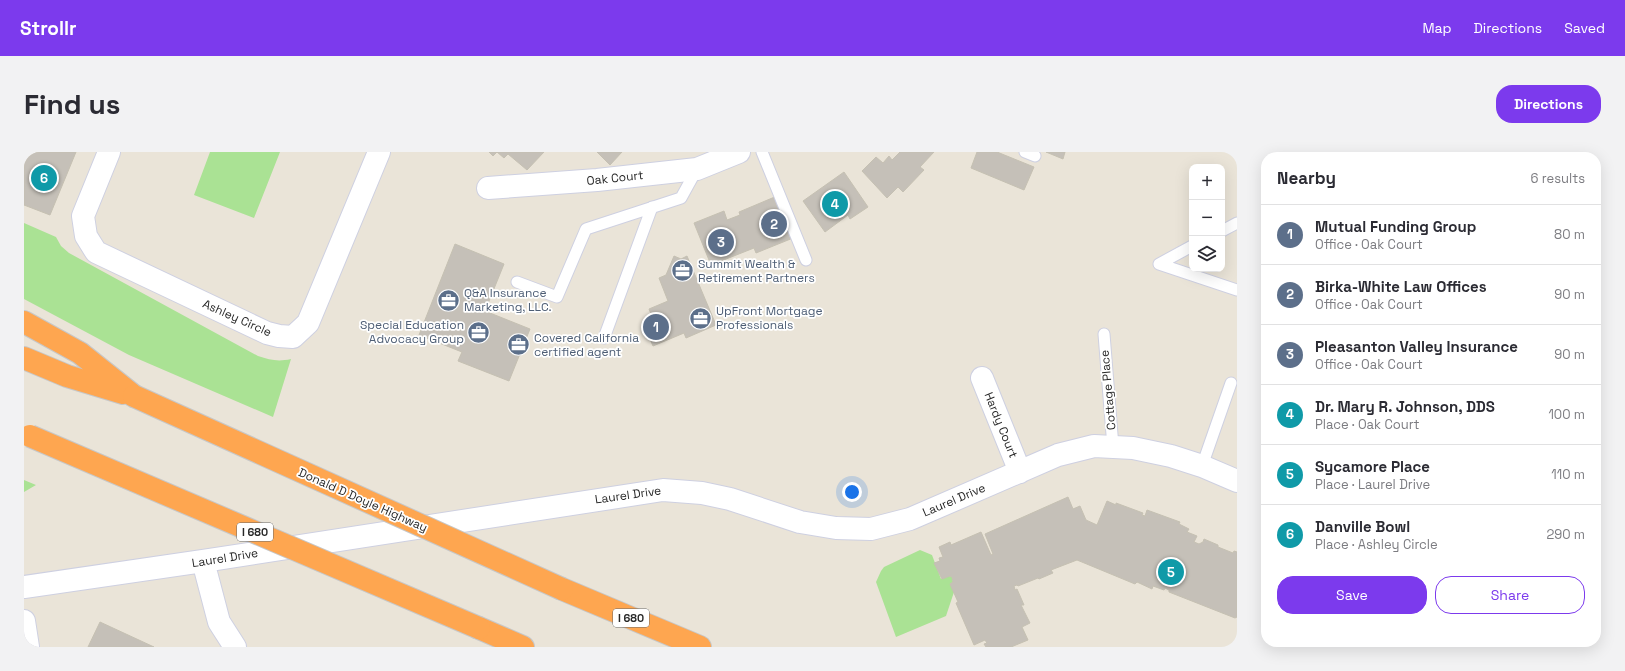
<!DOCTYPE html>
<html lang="en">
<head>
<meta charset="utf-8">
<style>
  body { margin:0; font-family:"Space Grotesk",sans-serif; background:#f2f2f3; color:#2b2b33 }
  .controls { position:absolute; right:12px; top:12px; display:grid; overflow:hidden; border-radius:8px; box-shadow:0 4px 16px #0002 }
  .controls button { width:36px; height:36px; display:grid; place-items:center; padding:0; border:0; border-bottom:1px solid #e1e1e2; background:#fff; color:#2b2b33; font:20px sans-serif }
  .you { position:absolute; left:828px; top:340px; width:14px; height:14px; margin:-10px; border:3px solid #fff; border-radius:50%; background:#1a73e8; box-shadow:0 0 0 6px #1a73e833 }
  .badge { display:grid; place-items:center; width:26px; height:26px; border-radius:50%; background:#7c3aed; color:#fff; font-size:13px; font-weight:700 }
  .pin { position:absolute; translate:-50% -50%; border:2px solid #fff; box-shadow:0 1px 4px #0006 }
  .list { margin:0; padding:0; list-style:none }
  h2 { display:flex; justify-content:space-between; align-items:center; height:52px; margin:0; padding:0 16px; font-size:17px }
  h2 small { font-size:13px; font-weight:400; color:#7c7c81 }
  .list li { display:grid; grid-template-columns:26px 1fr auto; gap:12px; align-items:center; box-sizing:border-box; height:60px; padding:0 16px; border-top:1px solid #e1e1e2 }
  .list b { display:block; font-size:15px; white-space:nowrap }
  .list p { margin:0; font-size:13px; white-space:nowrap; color:#7c7c81 }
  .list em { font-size:13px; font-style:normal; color:#7c7c81 }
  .actions { display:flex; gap:8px; padding:12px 16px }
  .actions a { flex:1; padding:9px 0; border:1px solid #7c3aed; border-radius:16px; text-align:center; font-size:14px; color:#7c3aed }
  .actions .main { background:#7c3aed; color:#fff }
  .icon { flex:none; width:22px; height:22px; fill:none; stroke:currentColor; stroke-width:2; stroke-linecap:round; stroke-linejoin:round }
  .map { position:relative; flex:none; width:1213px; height:495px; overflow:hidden; border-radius:16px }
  header { display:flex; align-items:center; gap:24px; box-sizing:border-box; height:56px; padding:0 20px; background:#7c3aed; color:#fff }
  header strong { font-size:19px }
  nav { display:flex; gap:22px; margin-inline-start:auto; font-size:14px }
  .intro { display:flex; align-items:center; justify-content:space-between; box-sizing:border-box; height:96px; padding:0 24px }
  h1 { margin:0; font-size:28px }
  .button { padding:10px 18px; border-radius:16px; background:#7c3aed; color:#fff; font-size:14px; font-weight:700 }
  main { display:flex; gap:24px; padding:0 24px }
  aside { flex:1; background:#fff; border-radius:16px; box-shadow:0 4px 16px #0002 }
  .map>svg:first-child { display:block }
  .green { fill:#aae294 }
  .building { fill:#c5c0b8; stroke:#c5c0b2 }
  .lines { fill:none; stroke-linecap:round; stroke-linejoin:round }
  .service-casing { stroke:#ced0e1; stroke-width:13 }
  .minor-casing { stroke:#ced0e1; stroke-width:24 }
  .motorway-casing { stroke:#c7c7c7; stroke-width:24 }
  .service { stroke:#fff; stroke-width:11 }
  .minor { stroke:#fff; stroke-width:22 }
  .motorway { stroke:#fea650; stroke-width:22 }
  .motorway-bridge-casing { stroke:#c7c7c7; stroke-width:24; stroke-linecap:butt }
  .motorway-bridge { stroke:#fea650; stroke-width:22 }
  .labels { text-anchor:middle; stroke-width:3.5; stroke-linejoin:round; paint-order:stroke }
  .shield { fill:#fff; stroke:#686868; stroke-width:1 }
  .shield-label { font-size:11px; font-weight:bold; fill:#272727 }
  .street-label { font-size:12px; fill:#272727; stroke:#fff }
  .service-label { font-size:12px; fill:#4e5e75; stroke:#fff; text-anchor:start }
</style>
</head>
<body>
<header>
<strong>Strollr</strong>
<nav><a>Map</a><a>Directions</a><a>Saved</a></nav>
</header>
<div class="intro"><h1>Find us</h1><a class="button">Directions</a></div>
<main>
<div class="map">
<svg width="1213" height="495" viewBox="0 0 1213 495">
  <rect width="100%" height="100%" fill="#eae4d8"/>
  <path class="green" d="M186 0H256L230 66 170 43Z
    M0 71 32 85 37 94 45 101 234 204C246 208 254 210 267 207L249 265 105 203 0 147Z
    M0 328 12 333 0 340Z
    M896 398 908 403 917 427 926 424 928 425 929 430 926 432 930 440 922 464 872 485 852 430 857 419 860 415Z"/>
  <path class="building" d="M0 0H52L26 63 0 53Z
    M465 0H520L503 18 484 2 480 6 473 0 469 4Z
    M573 0H598L586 13Z
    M876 0H910L896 15 900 18 879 40 874 35 863 46 838 19 852 5 859 11 865 4 868 8Z
    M953 0H973L1010 15 1000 38 947 16Z
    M1022 0H1041L1039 7Z
    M820 20 844 55 826 67 824 63 801 80 779 49Z
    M753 44 769 86 732 101 730 96 687 113 670 71 700 59 703 68 716 63 715 60Z
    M431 92 480 112 461 159 506 177 485 229 434 209 438 200 395 183Z
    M650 104 657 107 663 104 692 173 662 186 660 181 629 194 619 171 629 167 625 157 644 149 635 126 642 123Z
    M1044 345 1049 357 1056 354 1062 368 1073 373 1083 349 1092 353V351L1119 361 1118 363 1121 364 1123 358 1156 370 1155 372 1165 377 1163 380 1173 384 1170 390 1175 392 1179 390 1180 387 1194 393V395L1209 401 1210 399 1213 400V465L1211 466 1145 440V438L1141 436 1140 438 1129 434 1128 437 1113 430 1111 432 1053 408 1027 418 1029 421 1015 427 1014 426 994 434 993 433 990 434 991 438 993 437 1000 453H997L1006 471 998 475 1004 488 987 495H962L960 492 963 491 961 488 950 493 932 451 934 450 926 432 929 430 928 425 926 424 918 427 910 411 916 409 915 406 919 405 915 395 926 390 927 393 957 380 967 403 969 402 961 382Z
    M76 470 130 495H64Z"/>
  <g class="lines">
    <defs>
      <path id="service" d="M738 0 782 108
        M1001 0 1011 4
        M1198 79 1213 71
        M1168 94 1135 112 1213 138
        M493 130 533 145 562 77 657 46 673 17
        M1080 182 1089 295
        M580 186 628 55
        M1178 314 1207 231"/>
      <path id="minor" d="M85 0 59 64 62 84 72 100 243 181 255 184 269 185 284 171 355 0
        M464 36 573 28 673 17 715 0
        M958 226 996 320
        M179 409 195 470 211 495
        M0 435 179 409 639 338 678 341 706 347 776 370 812 376 847 377 886 367 1034 303 1070 294 1109 296 1147 304 1178 314 1213 329
        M0 469 4 495"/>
      <path id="motorway" d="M0 170 56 201 110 244
        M0 206 43 224 99 241
        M538 437 676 495
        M455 476 499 495"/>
    </defs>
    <use href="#service" class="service-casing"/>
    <use href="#minor" class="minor-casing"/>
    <use href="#motorway" class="motorway-casing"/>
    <use href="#service" class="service"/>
    <use href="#minor" class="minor"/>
    <use href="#motorway" class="motorway"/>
    <defs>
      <path id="motorway-bridge" d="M110 244 538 437
        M6 284 455 476"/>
    </defs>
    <use href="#motorway-bridge" class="motorway-bridge-casing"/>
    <use href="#motorway-bridge" class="motorway-bridge"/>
  </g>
  <defs>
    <symbol id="office-disc" viewBox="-11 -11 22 22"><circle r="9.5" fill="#5c6f8a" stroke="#fff"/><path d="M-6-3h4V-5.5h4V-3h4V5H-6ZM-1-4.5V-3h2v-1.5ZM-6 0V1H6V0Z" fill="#fff"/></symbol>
  </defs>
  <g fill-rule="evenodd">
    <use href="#office-disc" x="646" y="106" width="25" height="25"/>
    <use href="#office-disc" x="412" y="136" width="25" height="25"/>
    <use href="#office-disc" x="664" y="154" width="25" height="25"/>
    <use href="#office-disc" x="442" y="168" width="25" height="25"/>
    <use href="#office-disc" x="482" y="180" width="25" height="25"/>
  </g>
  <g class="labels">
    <g class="shield">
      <rect x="213" y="371" width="36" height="18" rx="3"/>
      <rect x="589" y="457" width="36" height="18" rx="3"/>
    </g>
    <g class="shield-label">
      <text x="231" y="384">I 680</text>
      <text x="607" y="470">I 680</text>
    </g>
    <g class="street-label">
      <text transform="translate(591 26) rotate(-6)" y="4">Oak Court</text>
      <text transform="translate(213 166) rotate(24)" y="4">Ashley Circle</text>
      <text transform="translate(1084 238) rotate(-95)" y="4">Cottage Place</text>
      <text transform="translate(977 273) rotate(68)" y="4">Hardy Court</text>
      <text transform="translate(604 343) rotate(-8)" y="4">Laurel Drive</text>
      <text transform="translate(339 348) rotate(24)" y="4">Donald D Doyle Highway</text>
      <text transform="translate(930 348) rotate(-23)" y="4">Laurel Drive</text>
      <text transform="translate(201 406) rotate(-9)" y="4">Laurel Drive</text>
    </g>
    <g class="service-label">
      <text x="674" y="116">Summit Wealth &amp;<tspan x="674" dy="14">Retirement Partners</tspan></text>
      <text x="440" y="145">Q&amp;A Insurance<tspan x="440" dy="14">Marketing, LLC.</tspan></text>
      <text x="692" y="163">UpFront Mortgage<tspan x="692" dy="14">Professionals</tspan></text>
      <text x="440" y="177" text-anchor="end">Special Education<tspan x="440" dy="14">Advocacy Group</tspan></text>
      <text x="510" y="190">Covered California<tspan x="510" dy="14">certified agent</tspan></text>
    </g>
  </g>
</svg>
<div class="controls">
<button>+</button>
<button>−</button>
<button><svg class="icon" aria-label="layers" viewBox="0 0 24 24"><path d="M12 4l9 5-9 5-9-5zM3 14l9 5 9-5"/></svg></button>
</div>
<div class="you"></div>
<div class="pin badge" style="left:632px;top:175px;background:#5c6f8a">1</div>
<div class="pin badge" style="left:750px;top:72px;background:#5c6f8a">2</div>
<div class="pin badge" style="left:697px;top:90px;background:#5c6f8a">3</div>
<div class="pin badge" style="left:811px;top:52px;background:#0f9aa8">4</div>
<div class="pin badge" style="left:1147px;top:420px;background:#0f9aa8">5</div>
<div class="pin badge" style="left:20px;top:26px;background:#0f9aa8">6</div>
</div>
<aside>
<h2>Nearby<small>6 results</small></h2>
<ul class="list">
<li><span class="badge" style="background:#5c6f8a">1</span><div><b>Mutual Funding Group</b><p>Office · Oak Court</p></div><em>80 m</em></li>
<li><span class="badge" style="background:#5c6f8a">2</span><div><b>Birka-White Law Offices</b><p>Office · Oak Court</p></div><em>90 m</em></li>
<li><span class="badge" style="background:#5c6f8a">3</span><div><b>Pleasanton Valley Insurance</b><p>Office · Oak Court</p></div><em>90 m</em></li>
<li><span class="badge" style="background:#0f9aa8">4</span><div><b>Dr. Mary R. Johnson, DDS</b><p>Place · Oak Court</p></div><em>100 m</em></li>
<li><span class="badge" style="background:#0f9aa8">5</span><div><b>Sycamore Place</b><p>Place · Laurel Drive</p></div><em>110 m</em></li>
<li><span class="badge" style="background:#0f9aa8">6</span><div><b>Danville Bowl</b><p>Place · Ashley Circle</p></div><em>290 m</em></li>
</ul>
<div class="actions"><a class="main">Save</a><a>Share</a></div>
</aside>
</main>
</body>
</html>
